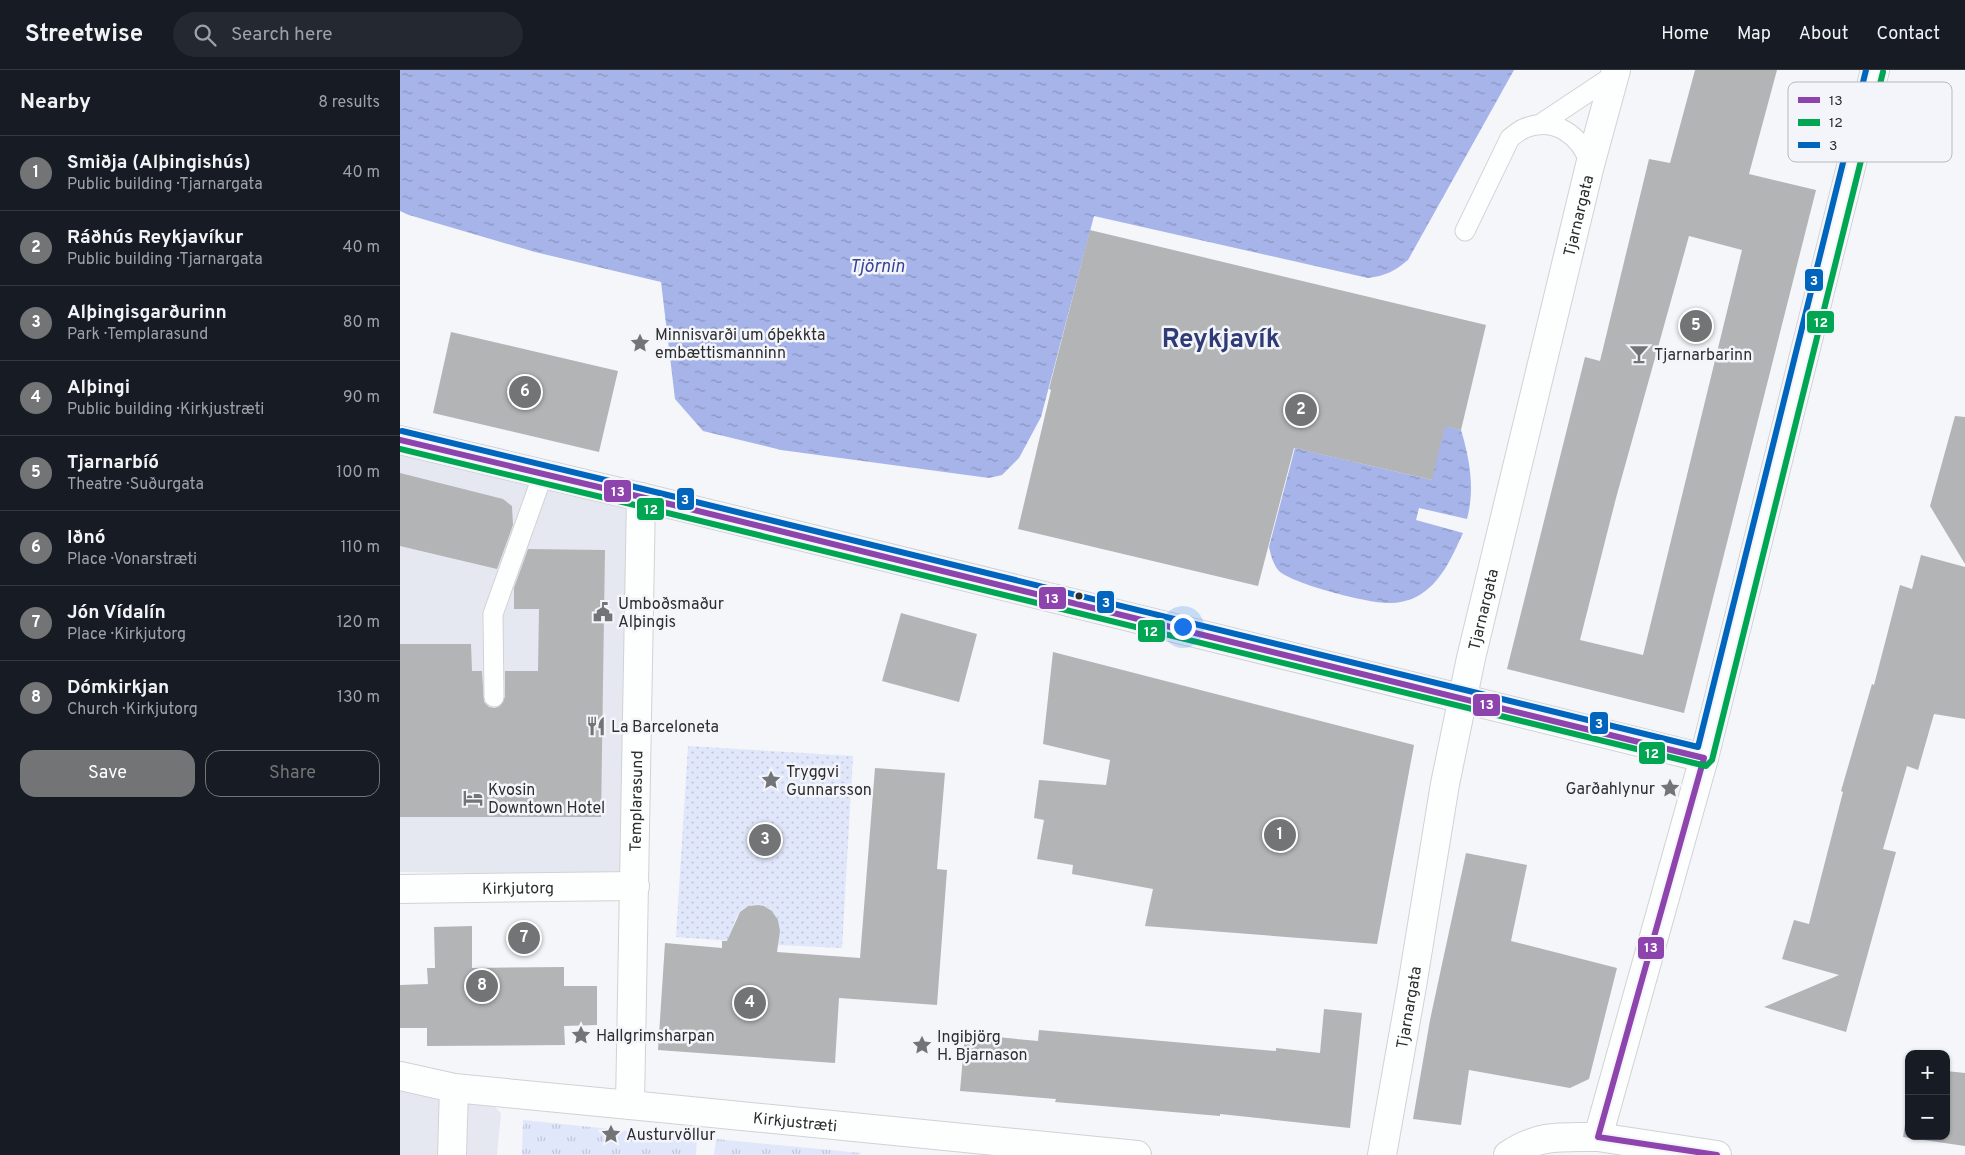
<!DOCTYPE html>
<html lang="en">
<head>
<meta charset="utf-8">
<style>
  body { margin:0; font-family:Overpass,sans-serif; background:#242831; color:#f1f3f6 }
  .controls { position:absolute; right:15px; bottom:15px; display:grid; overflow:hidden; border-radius:10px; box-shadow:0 1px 4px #0004 }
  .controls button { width:45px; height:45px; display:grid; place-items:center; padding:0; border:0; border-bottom:1px solid #363941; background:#171b24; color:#f1f3f6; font:25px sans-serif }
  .you { position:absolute; left:782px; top:556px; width:18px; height:18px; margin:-12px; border:4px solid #fff; border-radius:50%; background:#1a73e8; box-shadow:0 0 0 8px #1a73e833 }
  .badge { display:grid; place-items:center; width:32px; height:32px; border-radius:50%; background:#737476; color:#fff; font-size:16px; font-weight:700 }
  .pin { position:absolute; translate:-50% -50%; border:2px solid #fff; box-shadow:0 1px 5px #0006 }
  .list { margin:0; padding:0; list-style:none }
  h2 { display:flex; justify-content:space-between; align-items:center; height:65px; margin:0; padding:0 20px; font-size:21px }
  h2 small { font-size:16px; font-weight:400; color:#9ea1a6 }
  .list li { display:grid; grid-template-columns:32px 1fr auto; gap:15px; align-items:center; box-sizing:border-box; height:75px; padding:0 20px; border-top:1px solid #363941 }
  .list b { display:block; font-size:19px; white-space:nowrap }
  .list p { margin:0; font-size:16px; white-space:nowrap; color:#9ea1a6 }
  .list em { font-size:16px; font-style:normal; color:#9ea1a6 }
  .actions { display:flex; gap:10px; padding:15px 20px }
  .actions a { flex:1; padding:11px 0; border:1px solid #737476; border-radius:15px; text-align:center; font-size:18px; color:#737476 }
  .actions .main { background:#737476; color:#fff }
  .icon { flex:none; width:28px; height:28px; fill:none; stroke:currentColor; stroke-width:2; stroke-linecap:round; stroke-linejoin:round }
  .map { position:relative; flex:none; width:1565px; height:1085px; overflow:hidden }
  header { display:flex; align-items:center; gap:30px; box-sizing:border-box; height:70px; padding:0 25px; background:#171b24; border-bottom:1px solid #363941 }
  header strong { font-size:24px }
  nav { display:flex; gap:28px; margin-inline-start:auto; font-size:18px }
  .search { width:350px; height:45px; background:#242831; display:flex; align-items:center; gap:12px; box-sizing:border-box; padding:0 18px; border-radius:28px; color:#9ea1a6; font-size:19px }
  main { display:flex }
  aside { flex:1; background:#171b24 }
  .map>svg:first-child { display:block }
  .built { fill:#e6e8f1 }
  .grass { fill:url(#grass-tufts) }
  .park { fill:url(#park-dots) }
  .water { fill:url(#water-ripples) }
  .building { fill:#b3b4b6; fill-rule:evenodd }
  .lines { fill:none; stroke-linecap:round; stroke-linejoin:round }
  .service-casing { stroke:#d1d2d5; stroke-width:21 }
  .pedestrian-casing { stroke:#d1d2d5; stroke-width:30 }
  .minor-casing { stroke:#d1d2d5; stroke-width:30 }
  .tertiary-casing { stroke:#d1d2d5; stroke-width:30 }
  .service { stroke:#fdfefe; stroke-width:19 }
  .pedestrian { stroke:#fdfefe; stroke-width:28 }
  .minor { stroke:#fdfefe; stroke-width:28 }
  .tertiary { stroke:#fdfefe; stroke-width:28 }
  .bus-1-casing { stroke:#f3f5fa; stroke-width:10 }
  .bus-2-casing { stroke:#f3f5fa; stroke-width:10 }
  .bus-3-casing { stroke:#f3f5fa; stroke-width:10 }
  .bus-1 { stroke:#8e44ad; stroke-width:6 }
  .bus-2 { stroke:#00a651; stroke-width:6 }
  .bus-3 { stroke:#0065bd; stroke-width:6 }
  .bus-dot { fill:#2e2e30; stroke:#f3f5fa; stroke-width:2 }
  .labels { text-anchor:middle; stroke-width:5; stroke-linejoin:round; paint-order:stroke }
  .street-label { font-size:16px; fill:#2e2e30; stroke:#f3f5fa }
  .poi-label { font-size:16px; fill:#2e2e30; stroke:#f3f5fa; text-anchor:start }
  .water-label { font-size:18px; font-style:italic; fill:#364399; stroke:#f3f5fa }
  .town-label { font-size:26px; font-weight:bold; fill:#303b75; stroke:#f3f5fa }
  .key { fill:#f3f5fa; stroke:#b8b9bd; stroke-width:1 }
  .key-label { font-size:14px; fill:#2e2e30 }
  .line-badge { stroke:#f3f5fa; stroke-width:2 }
  .badge-label { font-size:14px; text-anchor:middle; font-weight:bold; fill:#fff }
</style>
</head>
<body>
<header>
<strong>Streetwise</strong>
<div class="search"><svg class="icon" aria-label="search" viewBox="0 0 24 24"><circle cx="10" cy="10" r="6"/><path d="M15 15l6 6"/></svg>Search here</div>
<nav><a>Home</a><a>Map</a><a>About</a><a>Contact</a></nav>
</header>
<main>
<aside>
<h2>Nearby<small>8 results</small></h2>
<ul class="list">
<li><span class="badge">1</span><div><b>Smiðja (Alþingishús)</b><p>Public building · Tjarnargata</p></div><em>40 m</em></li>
<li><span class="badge">2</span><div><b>Ráðhús Reykjavíkur</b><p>Public building · Tjarnargata</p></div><em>40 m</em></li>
<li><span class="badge">3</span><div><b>Alþingisgarðurinn</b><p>Park · Templarasund</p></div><em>80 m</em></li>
<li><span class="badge">4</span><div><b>Alþingi</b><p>Public building · Kirkjustræti</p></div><em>90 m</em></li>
<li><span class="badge">5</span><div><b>Tjarnarbíó</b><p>Theatre · Suðurgata</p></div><em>100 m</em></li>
<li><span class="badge">6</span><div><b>Iðnó</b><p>Place · Vonarstræti</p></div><em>110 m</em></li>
<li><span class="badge">7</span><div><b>Jón Vídalín</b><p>Place · Kirkjutorg</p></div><em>120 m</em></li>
<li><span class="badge">8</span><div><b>Dómkirkjan</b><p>Church · Kirkjutorg</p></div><em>130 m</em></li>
</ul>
<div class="actions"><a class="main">Save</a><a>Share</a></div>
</aside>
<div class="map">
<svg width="1565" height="1085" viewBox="0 0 1565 1085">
  <defs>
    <pattern id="grass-tufts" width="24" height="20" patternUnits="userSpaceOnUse" patternTransform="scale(1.25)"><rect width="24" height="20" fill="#e1e7fa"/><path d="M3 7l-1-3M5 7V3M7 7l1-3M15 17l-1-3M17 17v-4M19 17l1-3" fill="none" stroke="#c1c6d7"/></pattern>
    <pattern id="park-dots" width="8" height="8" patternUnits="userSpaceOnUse" patternTransform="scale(1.25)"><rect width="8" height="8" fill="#e1e7fa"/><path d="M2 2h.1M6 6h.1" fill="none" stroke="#c1c6d7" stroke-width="1.8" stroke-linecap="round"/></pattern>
    <pattern id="water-ripples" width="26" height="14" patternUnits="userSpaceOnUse" patternTransform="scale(1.25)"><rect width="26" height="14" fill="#a7b4e9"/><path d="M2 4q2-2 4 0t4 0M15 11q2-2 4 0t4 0" fill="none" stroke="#8893bd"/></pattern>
  </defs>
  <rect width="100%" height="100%" fill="#f4f6f9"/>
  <path class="built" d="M0 380 234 434 228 805 0 802Z
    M0 1014 87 1029 101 1043 97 1085H0Z"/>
  <path class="grass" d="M123 1050 297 1068 296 1085H122Z
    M316 1069 461 1083 458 1085H314Z"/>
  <path class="park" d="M288 676 453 686 442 878 378 875C378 867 380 855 376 847 370 832 346 830 338 845 333 852 332 863 330 871L276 867Z"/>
  <path class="water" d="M0 0H1114L1008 190C995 201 985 206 968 208L694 146 641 347 619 388 602 405 589 408 381 380 303 361 275 329 261 212 135 182 9 145 0 141Z
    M1032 352 1061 360C1070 390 1075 419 1067 449L1019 438 1016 450 1063 463C1052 487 1041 514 1016 527 1007 531 999 533 990 533 970 534 893 514 879 501 873 494 871 486 869 477L895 378 1032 410Z"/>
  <path class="building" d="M1295 0H1377L1349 104 1416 120 1284 643 1107 599 1185 287 1200 291 1249 89 1270 93ZM1289 166 1342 180 1243 585 1180 570 1216 428Z
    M690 160 1086 255 1061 360 1045 356 1032 410 894 378 858 516 618 459 651 320 649 319Z
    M51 262 218 301 199 382 33 343Z
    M1555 346 1565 347V494L1530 436Z
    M0 403 103 429 112 436 113 455 97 499 0 476Z
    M128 479 205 480 201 747H0V574H71L72 601H82L84 632 89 637 95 638 100 636 105 627V601H138L139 539H114V518Z
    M1521 485 1565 497V649L1534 644 1518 700 1507 696 1483 779 1496 782 1446 962 1364 937 1439 905 1382 889 1394 850 1409 854 1443 722 1441 721 1472 614 1474 615 1500 515 1512 519Z
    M501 543 577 564 559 632 482 611Z
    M653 582 1014 675 977 874 745 856 753 819 672 804 673 795 637 789 644 750 634 748 639 710 706 715 710 690 643 674Z
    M475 698 545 703 537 799 547 800 537 935 439 928 435 993 258 980 265 873 322 878V871H327L340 842 348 836 358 835 364 836 372 841 378 850 380 861 377 882 460 888Z
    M1066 783 1127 795 1111 871 1217 898 1189 1009 1170 1018 1069 1000 1061 1055 1013 1049 1030 950Z
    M72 856V898L164 897V916H197V955L164 956 165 975 27 976V958H0V915L28 914 27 898H35L34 857Z
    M924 939 962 943 950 1058 820 1044V1046L655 1032 656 1029 560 1021 565 964 638 971 639 960 876 981V978L920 983Z
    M1546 1001 1565 1003V1076L1503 1067 1509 1030V1066H1546Z"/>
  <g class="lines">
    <defs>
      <path id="service" d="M1139 55 1214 5
        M1065 161 1110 68C1114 65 1119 61 1123 59 1154 45 1182 66 1190 95
        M94 627 93 544 143 404"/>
      <g id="pedestrian">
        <path id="s1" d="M230 1035 737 1085"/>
      </g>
      <g id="minor">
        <path d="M0 370 241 427 1304 688"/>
        <path id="s2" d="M0 819 235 816"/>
        <path id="s3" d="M0 1006 54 1018 230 1035 241 427"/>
        <path d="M52 1085 54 1018"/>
        <path id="s4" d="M982 1085 1012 916 1045 714 1071 588 1190 95 1216 0"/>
        <path d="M1108 1085C1139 1064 1162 1067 1198 1067L1304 688 1475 0"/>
      </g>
      <path id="tertiary" d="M1198 1067 1317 1085"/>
    </defs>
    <use href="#service" class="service-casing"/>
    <use href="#pedestrian" class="pedestrian-casing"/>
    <use href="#minor" class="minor-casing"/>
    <use href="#tertiary" class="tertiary-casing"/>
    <use href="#service" class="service"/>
    <use href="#pedestrian" class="pedestrian"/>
    <use href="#minor" class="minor"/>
    <use href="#tertiary" class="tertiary"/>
    <defs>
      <path id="bus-1" d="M0 370 241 427 1304 688
        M1198 1067 1304 688
        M1198 1067 1317 1085"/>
      <path id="bus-2" d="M0 379 239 436 1306 696 1312 690 1483 2"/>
      <path id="bus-3" d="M2 361 243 419 1298 677 1466 0"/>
    </defs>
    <use href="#bus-1" class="bus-1-casing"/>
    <use href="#bus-2" class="bus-2-casing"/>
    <use href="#bus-3" class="bus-3-casing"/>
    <use href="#bus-1" class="bus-1"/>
    <use href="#bus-2" class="bus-2"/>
    <use href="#bus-3" class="bus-3"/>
  </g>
  <defs>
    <symbol id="sight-bare" viewBox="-9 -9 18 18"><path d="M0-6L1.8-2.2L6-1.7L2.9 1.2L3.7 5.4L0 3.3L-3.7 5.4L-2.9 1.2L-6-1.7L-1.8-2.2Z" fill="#737476" stroke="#f3f5fa" stroke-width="2.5" paint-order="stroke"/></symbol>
    <symbol id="bar-bare" viewBox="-9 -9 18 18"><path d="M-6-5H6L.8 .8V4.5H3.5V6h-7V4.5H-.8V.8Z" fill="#737476" stroke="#f3f5fa" stroke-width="2.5" paint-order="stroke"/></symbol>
    <symbol id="civic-bare" viewBox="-9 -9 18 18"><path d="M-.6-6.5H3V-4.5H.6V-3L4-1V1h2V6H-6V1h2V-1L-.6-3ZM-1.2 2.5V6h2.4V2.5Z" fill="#737476" stroke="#f3f5fa" stroke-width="2.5" paint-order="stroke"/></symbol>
    <symbol id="restaurant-bare" viewBox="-9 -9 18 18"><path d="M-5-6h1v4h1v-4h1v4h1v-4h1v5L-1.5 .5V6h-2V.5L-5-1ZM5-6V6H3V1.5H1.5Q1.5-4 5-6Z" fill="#737476" stroke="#f3f5fa" stroke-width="2.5" paint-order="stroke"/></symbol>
    <symbol id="hotel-bare" viewBox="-9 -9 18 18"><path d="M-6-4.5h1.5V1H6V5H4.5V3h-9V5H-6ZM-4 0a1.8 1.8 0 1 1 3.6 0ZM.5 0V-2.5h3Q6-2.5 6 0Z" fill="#737476" stroke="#f3f5fa" stroke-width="2.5" paint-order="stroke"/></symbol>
  </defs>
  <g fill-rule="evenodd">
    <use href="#sight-bare" x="226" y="259" width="28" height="28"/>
    <use href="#bar-bare" x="1225" y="270" width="28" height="28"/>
    <use href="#civic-bare" x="189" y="528" width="28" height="28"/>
    <use href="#restaurant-bare" x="182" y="642" width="28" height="28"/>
    <use href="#sight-bare" x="357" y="696" width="28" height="28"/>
    <use href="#sight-bare" x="1256" y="704" width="28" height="28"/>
    <use href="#hotel-bare" x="59" y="714" width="28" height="28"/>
    <use href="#sight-bare" x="167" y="951" width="28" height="28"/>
    <use href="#sight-bare" x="508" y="961" width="28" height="28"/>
    <use href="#sight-bare" x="197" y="1050" width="28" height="28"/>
  </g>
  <circle class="bus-dot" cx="679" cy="526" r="4.5"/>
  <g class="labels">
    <g class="street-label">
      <text dy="6" stroke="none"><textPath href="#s4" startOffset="960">Tjarnargata</textPath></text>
      <text dy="6" stroke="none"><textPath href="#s4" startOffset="555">Tjarnargata</textPath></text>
      <text dy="6" stroke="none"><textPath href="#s3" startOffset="536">Templarasund</textPath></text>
      <text dy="6" stroke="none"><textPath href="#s2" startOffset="118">Kirkjutorg</textPath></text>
      <text dy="6" stroke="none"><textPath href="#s4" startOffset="150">Tjarnargata</textPath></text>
      <text dy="6" stroke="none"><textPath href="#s1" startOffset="166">Kirkjustræti</textPath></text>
    </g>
    <g class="poi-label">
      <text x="255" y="270">Minnisvarði um óþekkta<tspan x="255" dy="18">embættismanninn</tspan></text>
      <text x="1254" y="290">Tjarnarbarinn</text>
      <text x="218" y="539">Umboðsmaður<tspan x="218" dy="18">Alþingis</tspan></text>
      <text x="211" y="662">La Barceloneta</text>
      <text x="386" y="707">Tryggvi<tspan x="386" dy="18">Gunnarsson</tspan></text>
      <text x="1255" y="724" text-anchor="end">Garðahlynur</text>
      <text x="88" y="725">Kvosin<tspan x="88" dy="18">Downtown Hotel</tspan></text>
      <text x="196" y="971">Hallgrimsharpan</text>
      <text x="537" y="972">Ingibjörg<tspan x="537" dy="18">H. Bjarnason</tspan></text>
      <text x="226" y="1070">Austurvöllur</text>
    </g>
    <g class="water-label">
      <text x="477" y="202">Tjörnin</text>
    </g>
    <g class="town-label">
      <text x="821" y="277">Reykjavík</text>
    </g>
  </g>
  <rect x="1388" y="12" width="164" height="80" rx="8" class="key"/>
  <rect x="1398" y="27" width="22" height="6" fill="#8e44ad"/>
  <rect x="1398" y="49" width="22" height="7" fill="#00a651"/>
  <rect x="1398" y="72" width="22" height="6" fill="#0065bd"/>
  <g class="key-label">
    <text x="1429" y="35">13</text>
    <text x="1429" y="57">12</text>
    <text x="1429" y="80">3</text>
  </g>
  <g class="line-badge">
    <rect x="1404" y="198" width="20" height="24" rx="5" fill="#0065bd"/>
    <rect x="1406" y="240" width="29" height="24" rx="5" fill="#00a651"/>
    <rect x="203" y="409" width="29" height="24" rx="5" fill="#8e44ad"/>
    <rect x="276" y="417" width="19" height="24" rx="5" fill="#0065bd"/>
    <rect x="236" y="427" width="29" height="24" rx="5" fill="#00a651"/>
    <rect x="638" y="516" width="29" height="24" rx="5" fill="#8e44ad"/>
    <rect x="696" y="520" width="19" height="24" rx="5" fill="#0065bd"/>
    <rect x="737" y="549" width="29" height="24" rx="5" fill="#00a651"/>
    <rect x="1072" y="623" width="29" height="24" rx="5" fill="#8e44ad"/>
    <rect x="1189" y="641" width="20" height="24" rx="5" fill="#0065bd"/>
    <rect x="1238" y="671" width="28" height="24" rx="5" fill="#00a651"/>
    <rect x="1237" y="866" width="28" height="24" rx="5" fill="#8e44ad"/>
  </g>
  <g class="badge-label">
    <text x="1414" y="215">3</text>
    <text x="1421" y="257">12</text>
    <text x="218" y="426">13</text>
    <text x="285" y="434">3</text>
    <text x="251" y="444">12</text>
    <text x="652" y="533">13</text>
    <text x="706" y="537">3</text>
    <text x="751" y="566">12</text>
    <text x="1087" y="639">13</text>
    <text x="1199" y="658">3</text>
    <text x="1252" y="688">12</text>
    <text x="1251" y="882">13</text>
  </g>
</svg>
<div class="controls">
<button>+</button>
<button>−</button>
</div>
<div class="you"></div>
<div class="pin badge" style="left:880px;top:765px">1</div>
<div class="pin badge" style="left:901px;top:340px">2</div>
<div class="pin badge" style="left:365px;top:770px">3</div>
<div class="pin badge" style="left:350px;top:933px">4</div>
<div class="pin badge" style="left:1296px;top:256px">5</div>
<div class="pin badge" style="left:125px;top:322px">6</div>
<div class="pin badge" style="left:124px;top:868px">7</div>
<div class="pin badge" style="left:82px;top:916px">8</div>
</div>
</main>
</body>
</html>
